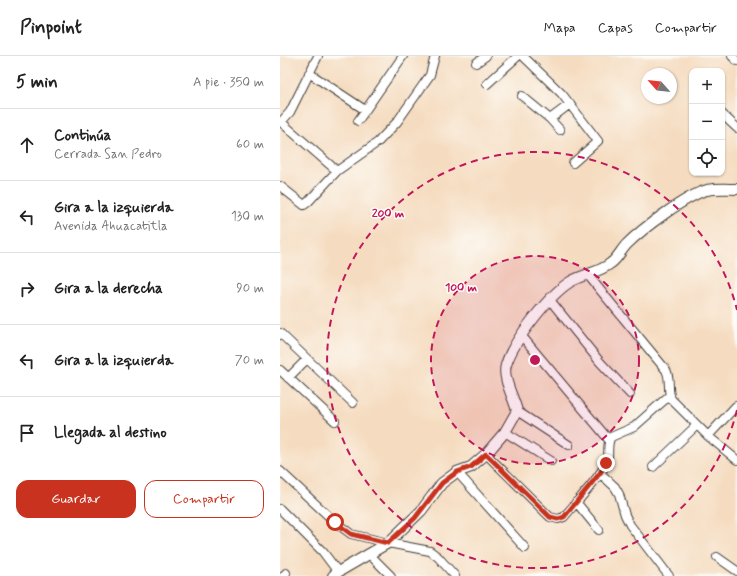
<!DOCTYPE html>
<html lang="es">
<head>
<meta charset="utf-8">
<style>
  body { margin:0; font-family:Mynerve,sans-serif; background:#f6f6f6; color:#222 }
  .controls { position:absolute; right:12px; top:12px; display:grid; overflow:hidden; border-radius:8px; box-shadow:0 1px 3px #0004 }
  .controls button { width:36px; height:36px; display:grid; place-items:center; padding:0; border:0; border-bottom:1px solid #e0e0e0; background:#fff; color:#222; font:20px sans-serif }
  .compass { position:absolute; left:361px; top:12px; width:36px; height:36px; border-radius:50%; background:#fff; box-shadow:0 1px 3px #0004; rotate:297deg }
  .stop { position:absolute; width:12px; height:12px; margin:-9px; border:3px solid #c8321e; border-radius:50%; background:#fff }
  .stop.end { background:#c8321e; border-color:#fff; box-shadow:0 1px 4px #0008 }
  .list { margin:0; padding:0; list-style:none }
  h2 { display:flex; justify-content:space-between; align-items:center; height:52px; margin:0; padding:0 16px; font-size:17px }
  h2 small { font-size:13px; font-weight:400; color:#767676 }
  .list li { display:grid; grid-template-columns:26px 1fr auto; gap:12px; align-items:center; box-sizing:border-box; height:72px; padding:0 16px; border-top:1px solid #e0e0e0 }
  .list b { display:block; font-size:15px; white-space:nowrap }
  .list p { margin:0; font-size:13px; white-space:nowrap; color:#767676 }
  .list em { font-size:13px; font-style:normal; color:#767676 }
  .actions { display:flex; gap:8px; padding:12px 16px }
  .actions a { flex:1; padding:9px 0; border:1px solid #c8321e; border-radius:12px; text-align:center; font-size:14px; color:#c8321e }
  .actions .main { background:#c8321e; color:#fff }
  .icon { flex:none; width:22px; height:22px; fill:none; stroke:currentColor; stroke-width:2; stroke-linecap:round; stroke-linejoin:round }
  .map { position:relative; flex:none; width:457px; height:520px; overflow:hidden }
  header { display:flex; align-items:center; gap:24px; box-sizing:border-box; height:56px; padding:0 20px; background:#fff; border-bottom:1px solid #e0e0e0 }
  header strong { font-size:19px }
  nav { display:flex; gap:22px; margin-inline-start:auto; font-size:14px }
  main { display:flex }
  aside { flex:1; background:#fff }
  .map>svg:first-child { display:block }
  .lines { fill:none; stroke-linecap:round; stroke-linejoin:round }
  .minor-casing { stroke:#3d3935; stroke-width:10 }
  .tertiary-casing { stroke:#3d3935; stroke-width:12 }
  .minor { stroke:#fff; stroke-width:8 }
  .tertiary { stroke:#fff; stroke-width:10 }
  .route { stroke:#c8321e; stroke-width:5 }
  .ring { fill:none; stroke:#c2185b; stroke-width:2; stroke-dasharray:7 5 }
  .centre { fill:#c2185b; stroke:#fdfcf7; stroke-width:2 }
  .ring-label { font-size:12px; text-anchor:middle; font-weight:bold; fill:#c2185b; stroke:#fdfcf7; stroke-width:3; stroke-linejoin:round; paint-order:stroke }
</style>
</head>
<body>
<header>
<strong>Pinpoint</strong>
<nav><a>Mapa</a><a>Capas</a><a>Compartir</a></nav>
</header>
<main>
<aside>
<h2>5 min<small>A pie · 350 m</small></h2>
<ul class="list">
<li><svg class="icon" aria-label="ahead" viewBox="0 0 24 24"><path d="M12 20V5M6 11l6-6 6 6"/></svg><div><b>Continúa</b><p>Cerrada San Pedro</p></div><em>60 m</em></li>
<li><svg class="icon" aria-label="left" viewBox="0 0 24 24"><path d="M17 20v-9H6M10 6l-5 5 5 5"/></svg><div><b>Gira a la izquierda</b><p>Avenida Ahuacatitla</p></div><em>130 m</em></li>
<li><svg class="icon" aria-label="right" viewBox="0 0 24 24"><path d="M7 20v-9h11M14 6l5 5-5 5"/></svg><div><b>Gira a la derecha</b></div><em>90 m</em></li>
<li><svg class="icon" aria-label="left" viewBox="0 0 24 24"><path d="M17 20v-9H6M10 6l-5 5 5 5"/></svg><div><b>Gira a la izquierda</b></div><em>70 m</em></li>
<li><svg class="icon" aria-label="arrive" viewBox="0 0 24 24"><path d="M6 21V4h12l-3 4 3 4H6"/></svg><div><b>Llegada al destino</b></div></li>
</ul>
<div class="actions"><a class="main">Guardar</a><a>Compartir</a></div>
</aside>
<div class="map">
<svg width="457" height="520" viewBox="0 0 457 520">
  <rect width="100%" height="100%" fill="#fdfcf7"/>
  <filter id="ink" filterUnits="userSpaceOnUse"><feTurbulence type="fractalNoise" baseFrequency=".025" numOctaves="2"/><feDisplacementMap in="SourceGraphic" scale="8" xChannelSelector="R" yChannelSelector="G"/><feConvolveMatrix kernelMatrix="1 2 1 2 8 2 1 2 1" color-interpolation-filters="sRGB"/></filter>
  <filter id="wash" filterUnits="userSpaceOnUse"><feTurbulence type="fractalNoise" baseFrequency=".012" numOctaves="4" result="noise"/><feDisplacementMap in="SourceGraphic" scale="16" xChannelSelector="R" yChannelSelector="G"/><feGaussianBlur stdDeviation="0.9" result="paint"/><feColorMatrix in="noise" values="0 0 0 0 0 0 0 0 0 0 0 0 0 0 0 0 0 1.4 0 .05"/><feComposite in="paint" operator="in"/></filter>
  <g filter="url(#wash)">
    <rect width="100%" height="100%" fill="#f5dcc0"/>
  </g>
  <g filter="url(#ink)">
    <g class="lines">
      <defs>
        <path id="minor" d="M38 0 10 56 1 66 57 115
          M243 0 282 38 318 85 293 107
          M452 0 457 5
          M196 7 206 0
          M29 17 85 54
          M207 28 238 0
          M242 40 270 63 280 74
          M442 58 457 72
          M270 63 290 48
          M78 65 123 0
          M0 130 24 149 28 146 57 115 98 86 117 66 150 19 155 0
          M307 218 386 314C391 323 387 333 391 343L428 380 457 404
          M270 244 320 306 350 338
          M0 277 73 347
          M241 279 329 384
          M0 314 55 365
          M8 322 27 303
          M237 355 289 389
          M225 376 271 405
          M428 380 456 350
          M206 398 270 461 278 463 284 461C296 446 319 423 327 406 330 398 326 388 331 381L354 371 390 339
          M373 411 417 369
          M0 415 55 466 71 478 108 487 150 495 158 501 175 520
          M177 416 245 492
          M320 417 335 431 339 438 345 459 350 469 389 520
          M296 446 319 474
          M0 453 43 496 58 516
          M89 498 111 520
          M437 501 457 515
          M3 520 6 517"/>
        <path id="tertiary" d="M53 520 58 516 108 487 141 455 162 427 177 416 191 411 206 398 225 376 237 355C234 342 222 322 226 309 233 285 269 239 290 226 303 218 319 217 331 207 338 202 341 194 347 188 362 173 407 139 427 134 437 132 447 133 457 133"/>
      </defs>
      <use href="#minor" class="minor-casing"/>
      <use href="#tertiary" class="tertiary-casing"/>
      <use href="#minor" class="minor"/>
      <use href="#tertiary" class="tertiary"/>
    </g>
  </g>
  <g class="lines" filter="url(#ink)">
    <path class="route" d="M55 466 71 478 108 487 135 462 162 427 177 416 191 411 206 398 270 461 278 463 284 461 320 417 326 407"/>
  </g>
  <circle cx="255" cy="304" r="104" fill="#c2185b" fill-opacity=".12"/>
  <g class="ring">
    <circle cx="255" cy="304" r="104"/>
    <path d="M457 354A208 208 0 1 1 457 254"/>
  </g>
  <circle cx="255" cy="304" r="6" class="centre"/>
  <g class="ring-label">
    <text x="108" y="161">200 m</text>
    <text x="181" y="235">100 m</text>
  </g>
</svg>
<div class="controls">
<button>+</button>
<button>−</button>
<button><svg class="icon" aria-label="locate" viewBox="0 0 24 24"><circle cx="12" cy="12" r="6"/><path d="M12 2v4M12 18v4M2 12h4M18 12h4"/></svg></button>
</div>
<svg class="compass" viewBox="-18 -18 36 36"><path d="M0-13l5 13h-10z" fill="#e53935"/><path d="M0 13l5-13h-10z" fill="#767676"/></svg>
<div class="stop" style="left:55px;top:466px"></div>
<div class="stop end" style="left:326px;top:407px"></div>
</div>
</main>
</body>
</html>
